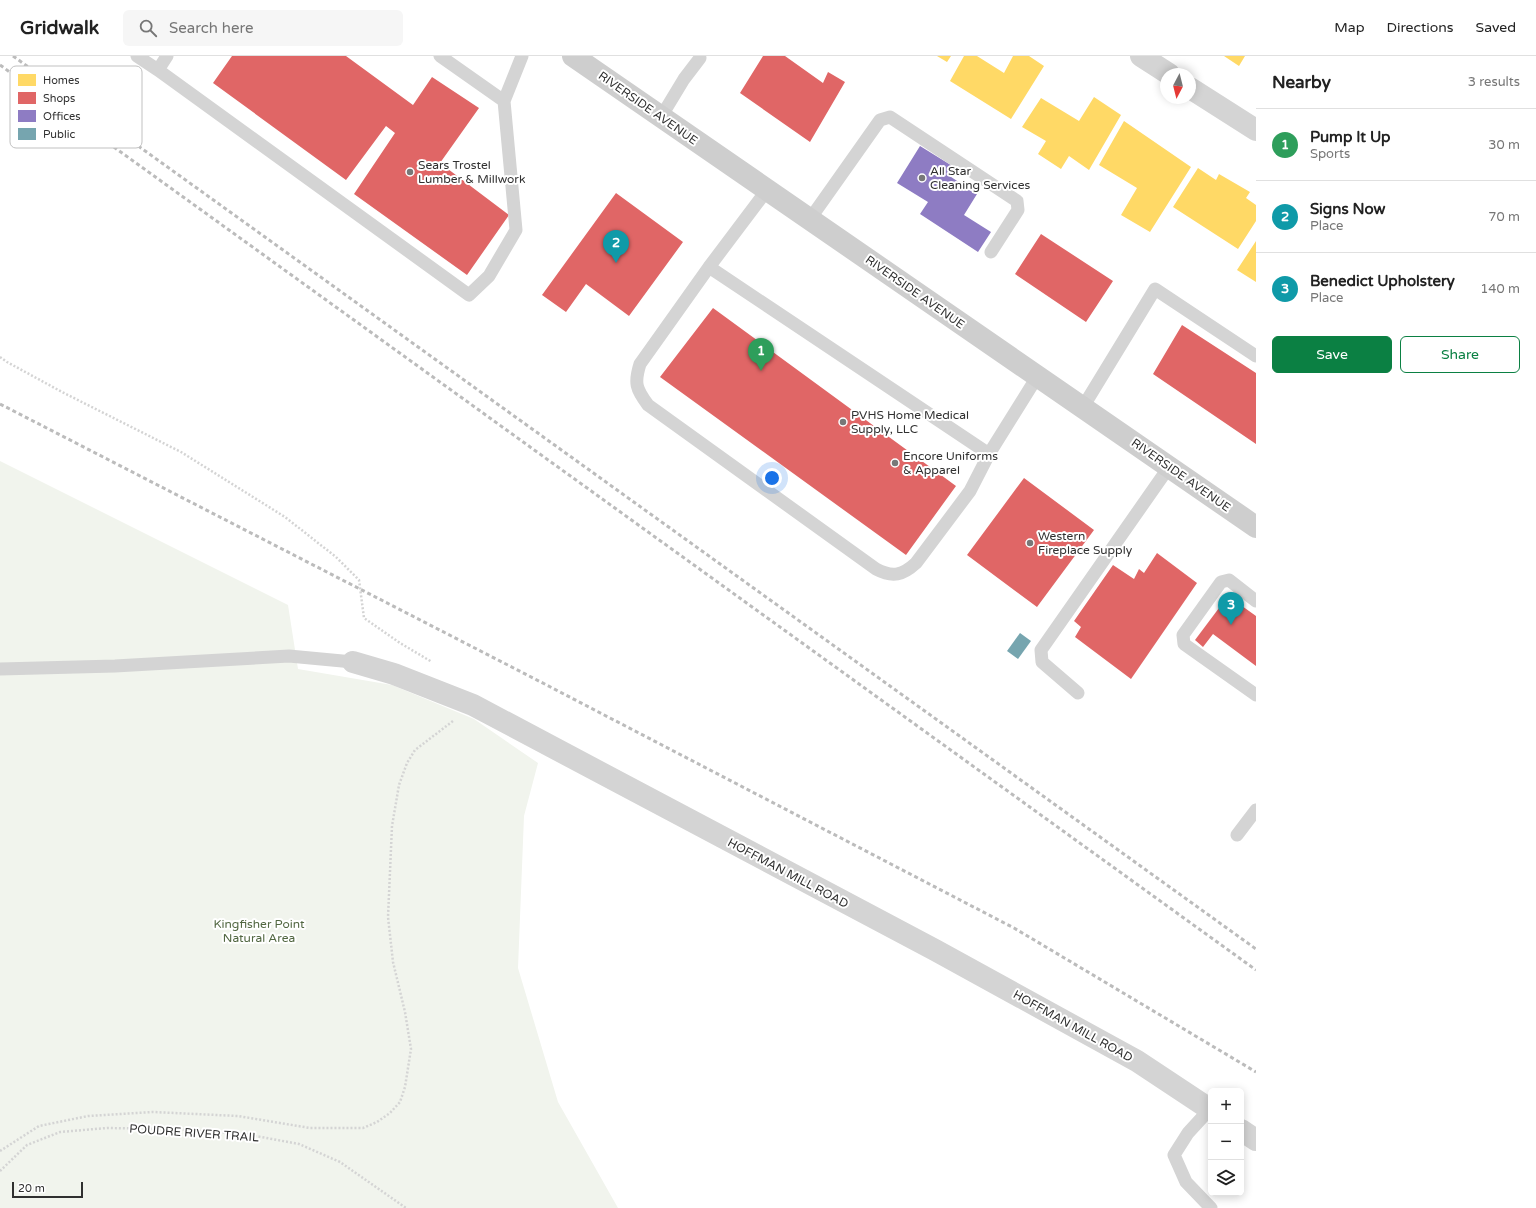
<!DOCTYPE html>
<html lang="en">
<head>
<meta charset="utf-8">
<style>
  body { margin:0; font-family:"Varela Round",sans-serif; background:#f6f6f6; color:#222 }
  .controls { position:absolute; right:12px; bottom:12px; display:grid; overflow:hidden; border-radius:6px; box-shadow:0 2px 10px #0003 }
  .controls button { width:36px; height:36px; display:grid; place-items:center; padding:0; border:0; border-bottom:1px solid #e0e0e0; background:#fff; color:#222; font:20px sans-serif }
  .compass { position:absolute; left:1160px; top:12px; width:36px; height:36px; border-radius:50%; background:#fff; box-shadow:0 2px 10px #0003; rotate:187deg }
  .scale { position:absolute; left:12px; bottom:10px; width:71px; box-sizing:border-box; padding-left:4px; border:2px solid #303030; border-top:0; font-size:11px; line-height:14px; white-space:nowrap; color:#303030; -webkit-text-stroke:3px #fff; paint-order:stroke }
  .you { position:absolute; left:772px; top:422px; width:14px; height:14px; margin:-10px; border:3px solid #fff; border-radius:50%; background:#1a73e8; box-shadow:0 0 0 6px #1a73e833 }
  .badge { display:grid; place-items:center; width:26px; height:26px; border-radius:50%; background:#0b8043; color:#fff; font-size:13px; font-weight:700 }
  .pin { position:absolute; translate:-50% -33px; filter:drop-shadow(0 1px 2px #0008) }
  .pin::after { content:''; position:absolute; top:21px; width:14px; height:12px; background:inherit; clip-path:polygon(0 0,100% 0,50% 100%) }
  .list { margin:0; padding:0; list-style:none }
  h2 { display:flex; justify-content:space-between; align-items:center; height:52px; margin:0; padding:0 16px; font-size:17px }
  h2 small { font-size:13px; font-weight:400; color:#767676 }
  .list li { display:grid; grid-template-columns:26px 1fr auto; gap:12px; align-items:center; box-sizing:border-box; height:72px; padding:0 16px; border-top:1px solid #e0e0e0 }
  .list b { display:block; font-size:15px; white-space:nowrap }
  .list p { margin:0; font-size:13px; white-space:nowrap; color:#767676 }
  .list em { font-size:13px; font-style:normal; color:#767676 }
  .actions { display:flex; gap:8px; padding:12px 16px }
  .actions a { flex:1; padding:9px 0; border:1px solid #0b8043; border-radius:6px; text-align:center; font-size:14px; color:#0b8043 }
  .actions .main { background:#0b8043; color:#fff }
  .icon { flex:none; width:22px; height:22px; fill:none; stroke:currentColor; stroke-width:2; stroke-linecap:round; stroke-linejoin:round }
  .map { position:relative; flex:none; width:1256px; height:1152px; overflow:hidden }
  header { display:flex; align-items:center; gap:24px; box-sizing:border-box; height:56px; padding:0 20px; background:#fff; border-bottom:1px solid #e0e0e0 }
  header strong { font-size:19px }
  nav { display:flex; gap:22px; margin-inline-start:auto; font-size:14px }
  .search { width:280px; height:36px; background:#f6f6f6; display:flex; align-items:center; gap:10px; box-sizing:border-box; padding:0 14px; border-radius:6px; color:#767676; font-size:15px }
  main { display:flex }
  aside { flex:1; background:#fff }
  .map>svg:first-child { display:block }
  .green { fill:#f1f4ed }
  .homes { fill:#ffd966 }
  .shops { fill:#e06666 }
  .offices { fill:#8e7cc3 }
  .public { fill:#76a5af }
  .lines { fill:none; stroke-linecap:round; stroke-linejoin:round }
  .path { stroke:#d4d4d4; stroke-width:2.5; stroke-dasharray:2 2; stroke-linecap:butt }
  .lane { stroke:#d4d4d4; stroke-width:13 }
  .street { stroke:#d4d4d4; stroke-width:22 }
  .secondary { stroke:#cecece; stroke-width:22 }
  .rail { stroke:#bcbcbc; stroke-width:3; stroke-dasharray:4 3; stroke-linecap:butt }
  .poi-dot { fill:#787878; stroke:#fff; stroke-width:1.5 }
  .labels { text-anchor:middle; stroke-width:4; stroke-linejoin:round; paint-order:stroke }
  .street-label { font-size:12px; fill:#303030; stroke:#fff }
  .poi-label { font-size:12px; fill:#303030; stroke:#fff; text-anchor:start }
  .park-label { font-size:12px; fill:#526742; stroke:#fff }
  .key { fill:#fff; stroke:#c1c1c1; stroke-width:1 }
  .key-label { font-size:11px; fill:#303030 }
</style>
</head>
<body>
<header>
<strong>Gridwalk</strong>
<div class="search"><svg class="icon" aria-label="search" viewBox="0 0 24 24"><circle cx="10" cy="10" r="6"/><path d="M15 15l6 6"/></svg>Search here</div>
<nav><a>Map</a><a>Directions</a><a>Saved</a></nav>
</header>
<main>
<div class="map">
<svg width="1256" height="1152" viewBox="0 0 1256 1152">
  <rect width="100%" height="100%" fill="#fff"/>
  <path class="green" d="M0 405 288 549 298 613 392 629 474 663 538 707 524 760 518 912 558 1046 618 1152H0Z"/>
  <path class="homes" d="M937 0H951L947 6Z
    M964 0H977L1004 17 1013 0H1029L1044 10 1011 63 950 25Z
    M1224 0H1245L1239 10Z
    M1094 41 1121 59 1089 114 1069 100 1061 113 1038 98 1046 85 1022 71 1041 42 1079 65Z
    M1124 65 1191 111 1150 176 1121 159 1137 132 1099 109Z
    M1198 112 1216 124 1219 118 1250 136 1246 142 1256 149V165L1238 193 1173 151Z
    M1256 185V226L1237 214Z"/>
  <path class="shops" d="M232 0H346L413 49 432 21 479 52 440 107 509 159 467 219 354 138 395 77 386 70 346 124 213 27Z
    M763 0H785L823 27 828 16 845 26 810 86 740 37Z
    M616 137 683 186 629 260 586 228 566 256 542 239Z
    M1041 178 1113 225 1086 266 1015 218Z
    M713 252 956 430 906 499 660 321Z
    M1182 269 1256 317V388L1153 318Z
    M1024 422 1094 474 1037 551 967 499Z
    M1157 497 1197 527 1131 623 1075 581 1081 571 1074 565 1113 509 1134 523 1139 513 1144 517Z
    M1228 540 1256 560V610L1213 578 1203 591 1195 584Z"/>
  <path class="offices" d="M920 90 954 111 948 119 977 138 964 159 991 176 978 196 920 158 928 146 897 127Z"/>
  <path class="public" d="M1020 577 1031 585 1018 603 1007 595Z"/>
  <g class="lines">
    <path class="path" d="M0 301 7 306 62 336 181 396 285 461 336 501 359 524 364 562 400 587 432 606
      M0 1095 39 1070 88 1060 153 1056 238 1060 310 1072H363L377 1066 390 1057 400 1046 405 1031 411 993 405 956 393 906 388 861 392 770 399 729 407 707 415 694 453 665
      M0 1115 27 1089 60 1076 107 1072 170 1073 245 1078 299 1088 340 1106 406 1152"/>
    <path class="lane" d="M137 0 158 14
      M167 0 158 14 469 239 489 220 516 174 504 45 522 0
      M440 0 504 45
      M661 61 684 23 700 2
      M767 134 709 211 989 398 1037 321
      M810 163 880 64 890 61 1017 145 1018 154 991 196
      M709 211 640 308C634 327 636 333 648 349L876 513C893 522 903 519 916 507L970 435 989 398
      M1083 351 1155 233 1256 300
      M1256 545 1229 524 1221 526 1183 579 1184 588 1256 639
      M0 613 115 610 289 600 353 606
      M1078 637 1042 606 1041 594 1169 411
      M1237 779 1256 754
      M1210 1053 1188 1077 1174 1099 1186 1126 1211 1152"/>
    <path class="street" d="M1141 0 1169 18
      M1190 32 1256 74
      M353 606 394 618 473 649 935 894 1137 1005 1211 1054
      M1241 1074 1256 1084"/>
    <path class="secondary" d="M573 0 1256 471"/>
    <path class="rail" d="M13 0 1256 893
      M0 9 1256 914
      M0 348 535 623 1014 872 1256 1016"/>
  </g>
  <g class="poi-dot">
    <circle cx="410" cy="116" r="4"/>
    <circle cx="922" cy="122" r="4"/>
    <circle cx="843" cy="366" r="4"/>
    <circle cx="895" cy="407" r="4"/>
    <circle cx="1030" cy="487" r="4"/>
  </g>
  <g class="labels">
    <g class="street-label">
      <text transform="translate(648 52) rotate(35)" y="4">RIVERSIDE AVENUE</text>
      <text transform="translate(915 236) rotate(35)" y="4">RIVERSIDE AVENUE</text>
      <text transform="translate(1181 419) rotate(35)" y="4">RIVERSIDE AVENUE</text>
      <text transform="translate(788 817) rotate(28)" y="4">HOFFMAN MILL ROAD</text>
      <text transform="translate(1073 970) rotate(29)" y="4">HOFFMAN MILL ROAD</text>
      <text transform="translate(194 1077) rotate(4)" y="4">POUDRE RIVER TRAIL</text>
    </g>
    <g class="poi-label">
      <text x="418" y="113">Sears Trostel<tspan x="418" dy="14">Lumber &amp; Millwork</tspan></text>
      <text x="930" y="119">All Star<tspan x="930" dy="14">Cleaning Services</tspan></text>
      <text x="851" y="363">PVHS Home Medical<tspan x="851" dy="14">Supply, LLC</tspan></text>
      <text x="903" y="404">Encore Uniforms<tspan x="903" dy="14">&amp; Apparel</tspan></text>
      <text x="1038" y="484">Western<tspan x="1038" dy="14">Fireplace Supply</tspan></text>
    </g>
    <g class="park-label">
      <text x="259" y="872">Kingfisher Point<tspan x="259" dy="14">Natural Area</tspan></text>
    </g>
  </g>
  <rect x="10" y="10" width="132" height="82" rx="6" class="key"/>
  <rect x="18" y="18" width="18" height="12" fill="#ffd966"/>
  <rect x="18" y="36" width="18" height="12" fill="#e06666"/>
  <rect x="18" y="54" width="18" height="12" fill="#8e7cc3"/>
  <rect x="18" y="72" width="18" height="12" fill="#76a5af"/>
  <g class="key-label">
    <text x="43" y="28">Homes</text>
    <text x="43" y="46">Shops</text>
    <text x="43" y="64">Offices</text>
    <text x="43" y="82">Public</text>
  </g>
</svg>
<div class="controls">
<button>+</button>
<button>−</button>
<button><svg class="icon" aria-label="layers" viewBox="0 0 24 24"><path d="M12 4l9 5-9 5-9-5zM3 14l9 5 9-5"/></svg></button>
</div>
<svg class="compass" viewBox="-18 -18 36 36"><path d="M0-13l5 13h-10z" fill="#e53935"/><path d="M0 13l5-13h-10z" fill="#767676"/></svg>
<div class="scale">20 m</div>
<div class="you"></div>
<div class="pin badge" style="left:761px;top:315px;background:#2e9e5b">1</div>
<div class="pin badge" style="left:616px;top:207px;background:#0f9aa8">2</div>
<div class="pin badge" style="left:1231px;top:569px;background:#0f9aa8">3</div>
</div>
<aside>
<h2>Nearby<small>3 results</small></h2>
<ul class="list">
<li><span class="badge" style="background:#2e9e5b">1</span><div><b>Pump It Up</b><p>Sports</p></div><em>30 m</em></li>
<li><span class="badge" style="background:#0f9aa8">2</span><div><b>Signs Now</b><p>Place</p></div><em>70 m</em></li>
<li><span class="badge" style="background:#0f9aa8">3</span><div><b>Benedict Upholstery</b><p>Place</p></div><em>140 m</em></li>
</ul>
<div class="actions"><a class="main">Save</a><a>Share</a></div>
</aside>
</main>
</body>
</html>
